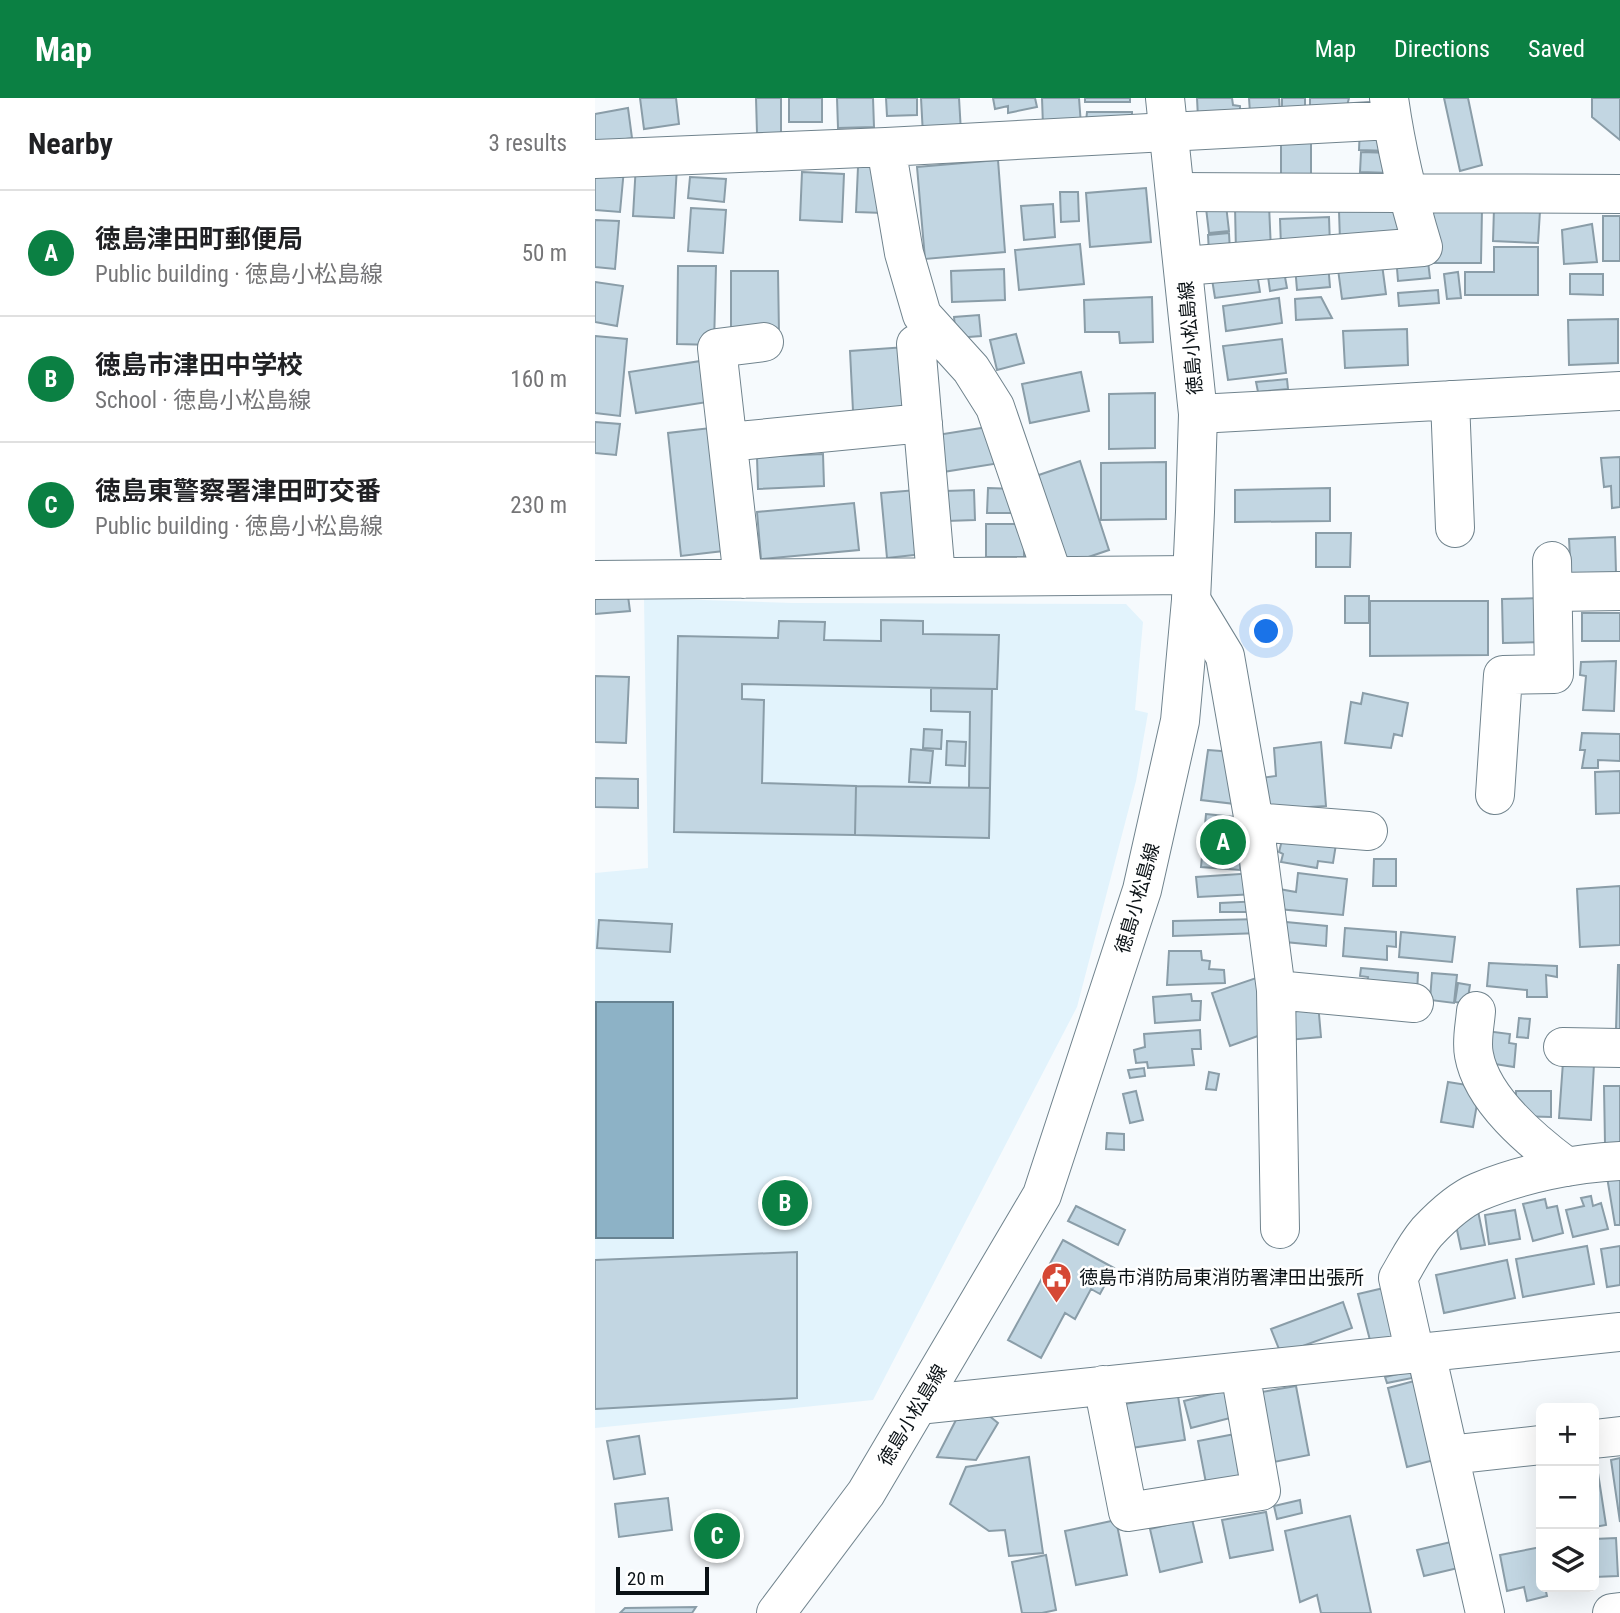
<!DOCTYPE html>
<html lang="en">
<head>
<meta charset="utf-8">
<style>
  body { margin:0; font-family:"Roboto Condensed","Noto Sans JP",sans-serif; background:#f6f6f6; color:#202124 }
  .controls { position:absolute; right:21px; bottom:21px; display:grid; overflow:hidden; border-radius:10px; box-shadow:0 7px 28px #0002 }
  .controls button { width:63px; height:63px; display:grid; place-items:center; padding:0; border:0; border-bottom:2px solid #e0e0e0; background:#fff; color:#202124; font:35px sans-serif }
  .scale { position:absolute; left:21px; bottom:18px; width:93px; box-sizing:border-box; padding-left:7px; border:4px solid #0a1115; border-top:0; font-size:19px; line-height:24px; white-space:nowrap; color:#0a1115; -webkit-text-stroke:5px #fff; paint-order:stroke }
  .you { position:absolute; left:672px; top:534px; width:24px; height:24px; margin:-18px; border:5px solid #fff; border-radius:50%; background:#1a73e8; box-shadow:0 0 0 10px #1a73e833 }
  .badge { display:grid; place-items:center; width:46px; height:46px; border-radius:50%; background:#0b8043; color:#fff; font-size:23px; font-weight:700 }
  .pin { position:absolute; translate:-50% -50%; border:4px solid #fff; box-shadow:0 2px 7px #0006 }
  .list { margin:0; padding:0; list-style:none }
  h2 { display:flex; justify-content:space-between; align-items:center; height:91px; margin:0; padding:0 28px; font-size:30px }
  h2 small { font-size:23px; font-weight:400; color:#757577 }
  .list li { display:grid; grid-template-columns:46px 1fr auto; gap:21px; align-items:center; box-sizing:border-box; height:126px; padding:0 28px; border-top:2px solid #e0e0e0 }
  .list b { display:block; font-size:26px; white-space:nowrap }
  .list p { margin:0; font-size:23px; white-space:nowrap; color:#757577 }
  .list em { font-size:23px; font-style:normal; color:#757577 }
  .icon { flex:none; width:38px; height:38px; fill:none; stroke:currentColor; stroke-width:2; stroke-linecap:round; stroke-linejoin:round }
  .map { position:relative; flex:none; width:1025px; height:1515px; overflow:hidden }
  header { display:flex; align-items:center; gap:42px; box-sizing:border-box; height:98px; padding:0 35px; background:#0b8043; color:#fff }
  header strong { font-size:33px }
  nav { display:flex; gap:38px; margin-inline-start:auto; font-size:24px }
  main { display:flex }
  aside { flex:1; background:#fff }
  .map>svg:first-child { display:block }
  .built { fill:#e2f3fc }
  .water { fill:#8db2c6; stroke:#668291; stroke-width:2 }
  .building { fill:#c2d6e2; stroke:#8a9da8; stroke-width:2 }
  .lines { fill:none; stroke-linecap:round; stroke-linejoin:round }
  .minor-casing { stroke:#70838d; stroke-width:40 }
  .major-casing { stroke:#70838d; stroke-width:40 }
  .minor { stroke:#fff; stroke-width:38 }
  .major { stroke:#fff; stroke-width:38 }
  .labels { text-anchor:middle; stroke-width:5; stroke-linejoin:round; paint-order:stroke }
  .street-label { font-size:19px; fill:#0a1115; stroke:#fff }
  .poi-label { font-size:19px; fill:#0a1115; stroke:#fff; text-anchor:start }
</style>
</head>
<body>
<header>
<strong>Map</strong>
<nav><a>Map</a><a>Directions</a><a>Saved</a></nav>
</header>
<main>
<aside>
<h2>Nearby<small>3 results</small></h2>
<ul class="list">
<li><span class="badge">A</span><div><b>徳島津田町郵便局</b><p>Public building · 徳島小松島線</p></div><em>50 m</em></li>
<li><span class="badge">B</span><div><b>徳島市津田中学校</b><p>School · 徳島小松島線</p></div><em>160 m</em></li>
<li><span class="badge">C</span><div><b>徳島東警察署津田町交番</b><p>Public building · 徳島小松島線</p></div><em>230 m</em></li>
</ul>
</aside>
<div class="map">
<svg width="1025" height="1515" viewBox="0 0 1025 1515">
  <rect width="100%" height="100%" fill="#f6fafd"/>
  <path class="built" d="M49 500 197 505 531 506 548 524 540 612 553 615 541 683 482 909 278 1302 0 1330V775L53 770Z"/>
  <path class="water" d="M1 904H78V1140H1Z"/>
  <path class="building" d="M45 0H81L84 26 49 31Z
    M161 0H186V35H162Z
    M194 0H227V24H194Z
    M242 0H278L279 29 243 30Z
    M291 0H322V17L292 18Z
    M326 0H364L366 34 328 37Z
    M398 0H440L442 9 413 15V8L400 11Z
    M447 0H484L486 27 448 28Z
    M490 0H535V4H490Z
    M602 0H638H637L638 7 645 8V19L603 20Z
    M654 0H684L685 14 655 15Z
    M687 0H710V9L687 10Z
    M715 0H754L751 12 715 9Z
    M849 0H873L887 67 865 73Z
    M997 0H1025V42L997 19Z
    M33 10 37 40 0 46V16Z
    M492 14H537V24H491Z
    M765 29 795 53 764 52Z
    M686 31H716V79L686 78Z
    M766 54 797 55 796 75 765 74Z
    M403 62 410 154 330 161 322 69Z
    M41 66 82 68 79 120 38 118Z
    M0 68 29 71 25 114 0 112Z
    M263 69H290L288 115 261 114Z
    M207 74 249 76 247 124 205 122Z
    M95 79 131 81 129 104 93 100Z
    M551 90 556 144 495 149 491 95Z
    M465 94H483L484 123 466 124Z
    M458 106 460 139 429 142 426 108Z
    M631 107 634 133 614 135 611 110Z
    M674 107 676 152 641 154 640 109Z
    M96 110 131 112 128 155 93 153Z
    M807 110 808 141 745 143 744 113Z
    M899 110 945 113 943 145 898 143Z
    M827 111H887L886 165H839Z
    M1008 118H1025V163H1008Z
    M734 119 735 148 686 149 685 121Z
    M0 122 24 123 20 171 0 169Z
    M997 126 1002 164 969 166 967 132Z
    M634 135 635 154 614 155 613 137Z
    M485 146 489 186 424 192 420 152Z
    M899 149H943V197H870V174H899Z
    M832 155 835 180 803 183 801 158Z
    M786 159 791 196 747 201 742 164Z
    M733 165 735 189 702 192 700 168Z
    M83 168H121L119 247 82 246Z
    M688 168 692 190 675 193 672 171Z
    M661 169 665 194 620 200 616 175Z
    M409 171 410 202 357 204 356 173Z
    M136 173H183L184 236 136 237Z
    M863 174 866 200 852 201 849 176Z
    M975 176H1008V197L975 196Z
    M0 184 28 188 22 228 0 224Z
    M843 192 844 205 804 208 803 195Z
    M557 199 558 244 525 245 524 234H490L489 202Z
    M726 199 737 220 701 222 700 201Z
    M684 200 687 225 631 233 628 208Z
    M384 217 386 238 361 240 359 219Z
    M1023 221V265L974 267 973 222Z
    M812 231 813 267 750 270 748 233Z
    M421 236 429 265 402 272 395 242Z
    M0 238 32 241 25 318 0 315Z
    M687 241 691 275 633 282 628 248Z
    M311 249 314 310 258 313 255 253Z
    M112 262 119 303 41 315 34 274Z
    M486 274 494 313 435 325 427 286Z
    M692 281 693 291 663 294 661 284Z
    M560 295V350L514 351V296Z
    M0 324 25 326 21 357 0 355Z
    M399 328 405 365 348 374 342 337Z
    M124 329 137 452 86 458 73 335Z
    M228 356 229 388 163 391 162 359Z
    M1025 359V409L1017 410 1016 388 1009 389 1006 360Z
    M485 363 514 452 461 470 432 381Z
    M571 364V421L506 422V365Z
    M393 390 421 391 420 415H392Z
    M735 390V423L640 424V392Z
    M322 392 328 456 292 460 286 395Z
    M379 392 380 422 352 423 351 393Z
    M259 405 264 452 166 461 162 414Z
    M391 426H429V459H391Z
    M721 435H756L755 469H721Z
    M1020 439 1021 475 976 477 974 441Z
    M33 498 35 513 0 516V500Z
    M750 498H774V525H750Z
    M948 500 949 544 908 545 907 501Z
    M775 503H893V557L775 558Z
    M987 515H1025V543H987Z
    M286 522 328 523V536L404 537 402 591 147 586V601L169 602 167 685 261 688 260 737 79 734 83 538 183 540 184 523 230 524 229 542 286 543Z
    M1021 563 1019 613 988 612 991 578 985 577 986 564Z
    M0 578 34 579 31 645 0 644Z
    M336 590 397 591 395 690H374L375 614 336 613Z
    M768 595 813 605 807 638 799 636 796 650 750 645 756 604 766 606Z
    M329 631 347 632 346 651 328 650Z
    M987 635 1025 636V663L1003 662V670H987L990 652H985Z
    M352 643 371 644 370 668 351 667Z
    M726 644 731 708 668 712 665 680 681 678 679 650Z
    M316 651 338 653 335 685 314 684Z
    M613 652 639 654 649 707 606 702Z
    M1025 673V715L1001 716 1000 674Z
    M0 680 43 681V710L0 709Z
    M261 688 395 690 394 740 260 737Z
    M611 716 650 720 645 772 606 769Z
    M688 738 741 746 738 765 723 763 722 770 686 764 688 756 684 754Z
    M779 761H801V788H778Z
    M660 775 661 796 603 799 601 779Z
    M703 775 752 781 748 817 683 811 684 791 701 794Z
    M1025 788V847L985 849 982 791Z
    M666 803 656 814H625V805Z
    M666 821V835L578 838V823Z
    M4 822 77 826 75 854 2 850Z
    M691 824 732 828 731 848 690 844Z
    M750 830 801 834V849L792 848V862L748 858Z
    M806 834 860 839 857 864 804 859Z
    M574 853H606L607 862 615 863 614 871 629 872 630 885 572 887Z
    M894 865 962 868V879L951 877 952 899H932V892L892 888Z
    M1023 867H1025V931H1021Z
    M766 870 823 875 822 896 771 891 773 879 765 878Z
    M837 875 862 877 859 905 835 902Z
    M667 878 674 934 635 948 617 895Z
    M863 885 875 887 872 906 860 904Z
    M596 896 597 903H606L605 922 560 925 558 899Z
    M704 899 723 905 726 939 693 942Z
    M924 920 935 921 933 940 922 939Z
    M605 932 606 951H597L599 967 553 970 552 964 541 965 539 952 550 949 549 936Z
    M891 933 915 936 914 945 921 946 919 969 887 964Z
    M968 964 999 966 996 1022 964 1020Z
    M549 970 550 978 535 980 533 972Z
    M614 974 624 976 621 992 611 991Z
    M853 984 885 989 878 1029 846 1024Z
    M1009 988H1025V1046H1010Z
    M541 993 548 1022 535 1025 528 996Z
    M921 993H956V1019L921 1018Z
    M512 1035 529 1036V1052L511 1051Z
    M1025 1076V1127H1020L1012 1079Z
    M996 1098 998 1108 1006 1105 1013 1131 978 1139 971 1112 989 1108 986 1100Z
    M950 1101 952 1110 962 1108 968 1135 938 1143 928 1106Z
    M481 1108 530 1132 523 1147 473 1123Z
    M920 1112 925 1141 894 1146 890 1117Z
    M883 1113 890 1147 866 1151 859 1118Z
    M468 1142 519 1170 505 1196 496 1191 480 1221 470 1215 446 1260 413 1242Z
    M992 1148 999 1186 928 1199 921 1161Z
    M1025 1148V1187L1012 1189 1006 1151Z
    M202 1154V1300L0 1311V1162Z
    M912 1162 920 1200 849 1215 841 1177Z
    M793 1189 806 1238 776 1246 763 1196Z
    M748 1204 757 1230 686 1256 676 1231Z
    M816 1273 817 1280 792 1285 790 1279Z
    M823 1282 843 1361 812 1369 793 1290Z
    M701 1288 714 1357 674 1365 661 1295Z
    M632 1292 639 1319 596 1330 589 1303Z
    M583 1298 590 1342 536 1350 529 1306Z
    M392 1316 403 1325 381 1362 342 1359 361 1322Z
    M640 1336 647 1379 611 1385 603 1343Z
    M44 1338 50 1376 19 1381 12 1343Z
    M434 1359 448 1455 414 1458 410 1432 394 1433 355 1406 371 1369Z
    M1025 1360V1424L1016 1362Z
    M1001 1362 1011 1427 999 1429V1363Z
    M73 1400 77 1432 24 1439 20 1406Z
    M705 1402 707 1415 682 1421 679 1408Z
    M671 1414 678 1452 635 1460 627 1422Z
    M112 1416 147 1438 133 1460 98 1437Z
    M755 1418 776 1515H726L722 1497 705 1504 690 1433Z
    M597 1421 607 1464 565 1474 555 1431Z
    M521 1422 532 1477 481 1487 470 1433Z
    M1021 1440 1023 1478 999 1479V1441Z
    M856 1444 863 1470 829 1478 822 1452Z
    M946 1449V1489H950L952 1498 932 1503 929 1489 912 1493 905 1457Z
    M451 1457 461 1512 447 1515H427L417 1464Z
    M101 1509 97 1515H25L30 1510Z"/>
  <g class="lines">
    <defs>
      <path id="minor" d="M291 49 309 155 327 217 376 271 400 309 458 478
        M0 61 291 49 797 22
        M581 94 1025 96
        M588 168 828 149C813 100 801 51 794 0
        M321 246 341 479
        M855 302 860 430
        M603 316 1025 293
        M133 344 328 325
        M148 481 122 250 169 244
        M0 482 597 477
        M959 494 1025 493
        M596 502 630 558 659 724 681 892 685 1131
        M900 697 908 577 959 576 957 463
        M659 724 773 733
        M681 892 819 905
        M881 913C880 927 876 943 879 957 887 1002 937 1043 972 1069
        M968 949 1025 950
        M831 1255 890 1515
        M820 1256 803 1180C812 1165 820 1148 832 1134 846 1119 864 1102 883 1094 925 1076 980 1065 1025 1063
        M508 1287 533 1414 666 1393 645 1274
        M323 1307 1025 1234
        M999 1341 1025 1338
        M854 1357 946 1347
        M1017 1515 1025 1514"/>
      <path id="major" d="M181 1515 271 1395 447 1097 547 792 585 623 596 502 600 414 603 316 570 0"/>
    </defs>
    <use href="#minor" class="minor-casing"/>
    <use href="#major" class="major-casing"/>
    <use href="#minor" class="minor"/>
    <use href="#major" class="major"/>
  </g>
  <defs>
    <symbol id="civic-pin" viewBox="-11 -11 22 30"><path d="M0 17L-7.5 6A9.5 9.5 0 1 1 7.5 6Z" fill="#d54835" stroke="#fff"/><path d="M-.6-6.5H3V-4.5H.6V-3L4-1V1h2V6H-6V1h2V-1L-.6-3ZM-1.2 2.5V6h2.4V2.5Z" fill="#fff"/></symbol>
  </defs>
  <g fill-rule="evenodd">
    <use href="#civic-pin" x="444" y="1162" width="35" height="47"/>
  </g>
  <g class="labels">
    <g class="street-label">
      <text transform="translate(595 240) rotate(-95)" y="7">徳島小松島線</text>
      <text transform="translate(542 800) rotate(-74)" y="7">徳島小松島線</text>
      <text transform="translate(317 1317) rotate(-59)" y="7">徳島小松島線</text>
    </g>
    <g class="poi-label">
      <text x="484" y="1186">徳島市消防局東消防署津田出張所</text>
    </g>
  </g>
</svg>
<div class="controls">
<button>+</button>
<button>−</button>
<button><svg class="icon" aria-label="layers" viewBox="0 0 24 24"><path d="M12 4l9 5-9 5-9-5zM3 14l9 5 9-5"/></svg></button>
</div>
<div class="scale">20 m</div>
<div class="you"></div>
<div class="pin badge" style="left:628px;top:744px">A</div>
<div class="pin badge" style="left:190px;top:1105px">B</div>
<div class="pin badge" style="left:122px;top:1438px">C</div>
</div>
</main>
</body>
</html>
